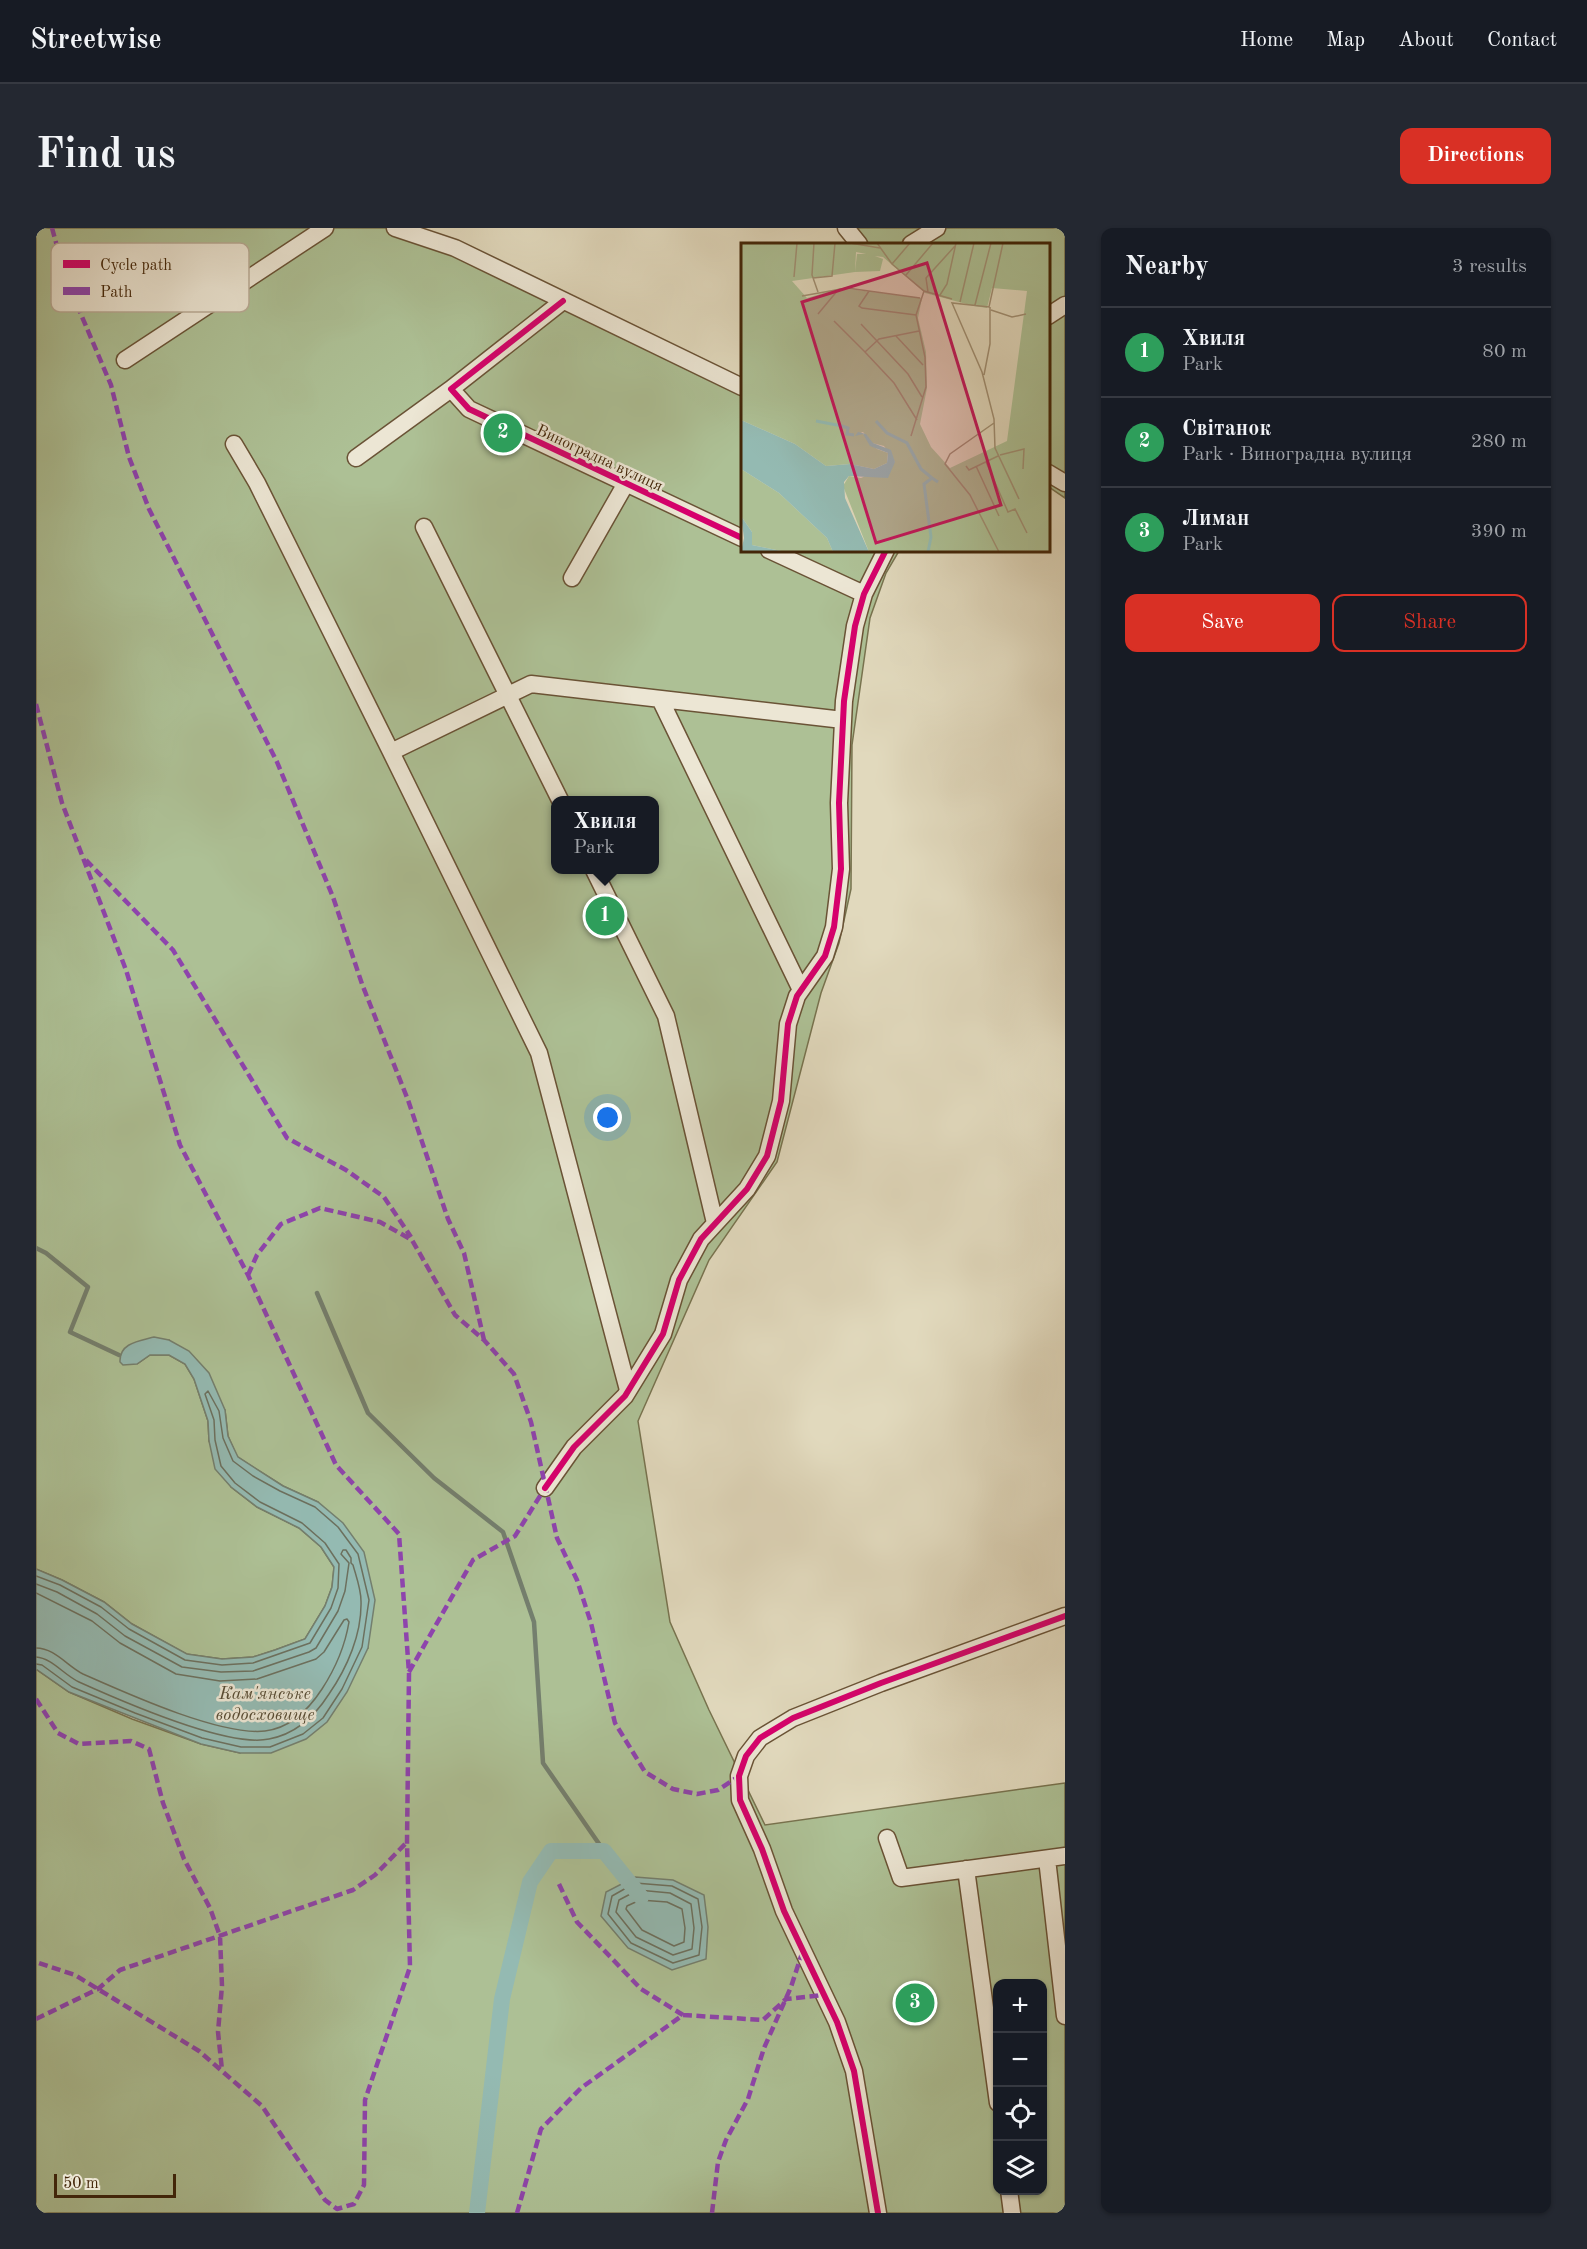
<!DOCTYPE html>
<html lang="en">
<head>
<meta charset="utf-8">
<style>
  body { margin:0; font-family:"Old Standard TT",serif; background:#242831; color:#f1f3f6 }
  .controls { position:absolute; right:18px; bottom:18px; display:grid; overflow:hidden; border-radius:12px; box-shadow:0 2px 4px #0004 }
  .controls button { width:54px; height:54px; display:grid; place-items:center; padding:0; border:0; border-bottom:2px solid #363941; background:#171b24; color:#f1f3f6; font:30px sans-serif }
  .scale { position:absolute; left:18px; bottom:15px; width:122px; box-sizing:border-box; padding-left:6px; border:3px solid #432609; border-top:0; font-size:16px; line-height:21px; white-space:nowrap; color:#432609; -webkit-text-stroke:4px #ece6d4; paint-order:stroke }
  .you { position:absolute; left:572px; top:890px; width:21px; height:21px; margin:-15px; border:4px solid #fff; border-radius:50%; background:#1a73e8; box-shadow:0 0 0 9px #1a73e833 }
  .badge { display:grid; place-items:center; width:39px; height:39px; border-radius:50%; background:#d93025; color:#fff; font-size:20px; font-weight:700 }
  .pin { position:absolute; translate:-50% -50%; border:3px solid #fff; box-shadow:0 2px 6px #0006 }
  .popup { position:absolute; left:515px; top:568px; width:108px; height:78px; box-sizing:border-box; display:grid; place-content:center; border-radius:12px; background:#171b24; filter:drop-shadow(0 2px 4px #0005); font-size:20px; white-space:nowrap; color:#9ea1a6 }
  .popup b { font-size:22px; color:#f1f3f6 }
  .popup::after { content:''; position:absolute; left:50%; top:100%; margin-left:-12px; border:12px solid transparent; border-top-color:#171b24 }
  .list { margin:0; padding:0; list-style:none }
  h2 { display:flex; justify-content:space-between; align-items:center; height:78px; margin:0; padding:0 24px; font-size:26px }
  h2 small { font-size:20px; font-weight:400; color:#9ea1a6 }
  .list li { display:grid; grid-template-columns:39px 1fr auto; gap:18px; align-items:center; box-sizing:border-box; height:90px; padding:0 24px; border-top:2px solid #363941 }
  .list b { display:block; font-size:22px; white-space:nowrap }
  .list p { margin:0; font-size:20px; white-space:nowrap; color:#9ea1a6 }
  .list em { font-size:20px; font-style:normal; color:#9ea1a6 }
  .actions { display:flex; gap:12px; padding:18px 24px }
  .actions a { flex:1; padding:14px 0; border:2px solid #d93025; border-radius:12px; text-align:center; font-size:21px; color:#d93025 }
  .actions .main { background:#d93025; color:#fff }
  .icon { flex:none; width:33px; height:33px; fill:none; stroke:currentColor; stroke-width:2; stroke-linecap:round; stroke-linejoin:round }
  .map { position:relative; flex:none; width:1029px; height:1985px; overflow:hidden; border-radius:12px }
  header { display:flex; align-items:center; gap:36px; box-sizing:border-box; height:84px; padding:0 30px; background:#171b24; border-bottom:2px solid #363941 }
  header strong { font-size:28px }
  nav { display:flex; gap:33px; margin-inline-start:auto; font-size:21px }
  .intro { display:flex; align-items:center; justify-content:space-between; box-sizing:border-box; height:144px; padding:0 36px }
  h1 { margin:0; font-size:42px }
  .button { padding:15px 27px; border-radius:12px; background:#d93025; color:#fff; font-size:21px; font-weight:700 }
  main { display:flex; gap:36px; padding:0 36px }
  aside { flex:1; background:#171b24; border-radius:12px; box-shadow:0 2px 4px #0004 }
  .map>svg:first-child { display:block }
  .green { fill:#adc095; stroke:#78734f; stroke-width:1.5; fill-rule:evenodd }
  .water { fill:#94bab2; stroke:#747f6e; stroke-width:1.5 }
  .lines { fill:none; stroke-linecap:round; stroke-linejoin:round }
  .shore { stroke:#6c705e; stroke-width:1.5 }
  .stream { stroke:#747f6e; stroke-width:4.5 }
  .canal { stroke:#94bab2; stroke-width:16 }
  .minor-casing { stroke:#6a5336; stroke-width:19 }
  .minor { stroke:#ece6d4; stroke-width:16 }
  .quiet { stroke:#8e44ad; stroke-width:4.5; stroke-dasharray:9 4.5; stroke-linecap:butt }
  .cycleway-casing { stroke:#ece6d4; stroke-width:10 }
  .cycleway { stroke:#d6006c; stroke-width:6 }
  .labels { text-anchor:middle; stroke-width:5; stroke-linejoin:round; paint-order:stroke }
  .street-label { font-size:16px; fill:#432609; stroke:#ece6d4 }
  .water-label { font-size:18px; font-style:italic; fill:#574b33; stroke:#ece6d4 }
  .inset-river { fill:none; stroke:#94bab2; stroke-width:3 }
  .inset-road { fill:none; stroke:#a29175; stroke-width:1.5 }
  .view { fill:#c2185b; fill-opacity:0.15; stroke:#c2185b; stroke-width:3 }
  .inset-edge { fill:none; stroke:#432609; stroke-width:3 }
  .key { fill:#ece6d4; stroke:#b9ac97; stroke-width:1.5 }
  .key-label { font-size:16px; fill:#432609 }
</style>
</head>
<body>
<header>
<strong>Streetwise</strong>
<nav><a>Home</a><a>Map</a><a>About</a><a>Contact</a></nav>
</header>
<div class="intro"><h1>Find us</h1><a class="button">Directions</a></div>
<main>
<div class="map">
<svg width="1029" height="1985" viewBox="0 0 1029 1985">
  <rect width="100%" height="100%" fill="#e1d9bd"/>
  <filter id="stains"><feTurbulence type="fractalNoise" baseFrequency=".00333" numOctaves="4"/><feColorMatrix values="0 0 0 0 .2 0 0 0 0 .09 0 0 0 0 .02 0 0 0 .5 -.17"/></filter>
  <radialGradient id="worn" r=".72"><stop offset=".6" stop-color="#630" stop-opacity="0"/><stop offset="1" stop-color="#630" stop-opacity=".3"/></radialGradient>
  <path class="green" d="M0 0H367L706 154V322L863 323 850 345 834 390 816 517 815 661 803 715 785 765 741 934 673 1032 602 1193 634 1394 673 1482 729 1597 1029 1555V1985H0V1441L33 1464 96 1491 165 1516 204 1525 332 1420 282 1274 247 1258 201 1229 192 1208 189 1182 133 1112 101 1136 114 1127H133L149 1136 158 1151 172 1193 173 1213 195 1259 221 1279 263 1300 285 1319 298 1339 296 1359 289 1378 269 1411 239 1422 217 1429 186 1431 150 1426 96 1396 68 1374 26 1352 0 1341ZM520 572H618V642H520ZM962 1756H1006V1962H962Z
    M819 0H1029V270L1013 259 1012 16H829Z"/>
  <path class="water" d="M118 1109 133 1112 153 1123 173 1145 189 1182 192 1208 202 1229 247 1258 282 1274 307 1295 328 1324 339 1372 332 1420 311 1464 291 1494 270 1511 235 1525H204L165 1516 33 1464 0 1441V1341L26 1352 68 1374 96 1396 151 1426 186 1431 217 1429 239 1422 269 1411 289 1378 296 1359 298 1339 285 1319 263 1300 221 1279 195 1259 179 1241 173 1213 172 1193 158 1151 149 1136 133 1127H114L101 1136 87 1137 84 1134C83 1115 103 1113 118 1109Z
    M599 1649 637 1652 668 1667 672 1699 670 1731 636 1742 592 1720 565 1688 570 1664Z"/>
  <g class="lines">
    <path class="shore" d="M0 1348 24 1357 65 1379 93 1401 149 1432 186 1437 217 1435 274 1415 295 1380 302 1360 303 1336 289 1315 266 1295 224 1274 199 1255 185 1238 179 1212 178 1192 169 1166 172 1163 183 1183 187 1210 197 1233 217 1248 244 1263 279 1279 302 1299 322 1326 333 1372 326 1419 306 1461 287 1490 267 1506 234 1519H205L166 1510 99 1485 36 1459 6 1437 0 1436
      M0 1356 21 1364 61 1386 89 1408 146 1439 185 1444 217 1443 273 1424 280 1420 302 1383 309 1363 313 1335 305 1326 307 1322H310L315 1330V1335L317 1337C320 1348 325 1361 325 1373 326 1406 311 1440 293 1466 279 1488 260 1506 233 1511 192 1520 83 1472 43 1454 28 1447 16 1430 0 1429
      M0 1365 56 1393 84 1415 140 1446 184 1453 221 1451 280 1431 288 1424 308 1392 311 1391 313 1394C309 1418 299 1441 286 1461 273 1481 254 1500 229 1503 184 1508 90 1465 47 1446 31 1438 19 1420 0 1420
      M599 1655 636 1658 662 1671 666 1699 663 1727 637 1735 595 1715 572 1686 576 1668Z
      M602 1662 634 1665 655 1676 658 1700 656 1721 637 1727 600 1709 580 1684 583 1672Z
      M604 1672 631 1674 646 1681 649 1700 648 1714 638 1718 606 1702 590 1681 591 1678Z"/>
    <path class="stream" d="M0 1020 10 1025 52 1059 34 1104 83 1127
      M281 1065 332 1185 398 1250 467 1304 498 1394 507 1535 568 1623"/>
    <path class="canal" d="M441 1985 466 1771 494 1654 515 1623H568L605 1669"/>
    <defs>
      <path id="minor" d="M359 0 419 20 706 159
        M810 0 823 16
        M875 16 901 0
        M527 73 415 161 433 181 706 310
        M1012 88 1029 77
        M89 132 289 0
        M198 216 221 255 355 524
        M320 230 415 161
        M1012 245 1029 255
        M388 299 524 572
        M733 322 828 366
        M536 350 589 257
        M624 471 765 762
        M558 642 630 788 679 995
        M592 1162 503 825 355 524 495 456 807 492
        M509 1260 538 1219 589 1168 627 1106 643 1052 665 1011 711 961 731 928 745 873 752 796 761 768 789 728 798 699 805 641 803 575 808 473 819 398 828 366 850 322
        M851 1610 865 1650 1029 1628
        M1011 1631 1029 1788
        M930 1641 962 1875
        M973 1962 976 1985
        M842 1985 818 1843 801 1794 748 1683 726 1621 704 1572 703 1548 710 1528 724 1510 757 1490 845 1455 1029 1388"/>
    </defs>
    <use href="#minor" class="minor-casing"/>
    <use href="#minor" class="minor"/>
    <path class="quiet" d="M16 0 30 51 75 157 93 229 113 281 241 534 297 669 326 756 372 872 412 991 428 1025 448 1112
      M0 1V0
      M0 476 26 575 90 742 144 917 212 1047 300 1237 363 1306 373 1445 371 1614 374 1739 329 1872 328 1957 318 1976 301 1981 289 1972 226 1878 163 1823 39 1747 0 1734
      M50 632 137 722 251 910 310 942 348 969 375 1009
      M212 1047 221 1027 245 996 284 980 344 994 376 1012 419 1087 448 1112 478 1146 495 1194 521 1310 541 1352 555 1395 579 1495 609 1544 637 1561 661 1566 682 1562 703 1548
      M373 1444 437 1332 479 1308 509 1260
      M0 1471 22 1505 43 1516 95 1513 113 1521 127 1575 148 1631 174 1680 184 1708 186 1758 182 1804 186 1842
      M523 1656 541 1694 605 1761 647 1787
      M0 1791 62 1761 84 1742 317 1662 339 1647 371 1614
      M481 1985 505 1901 545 1860 647 1787 727 1792 750 1771 788 1767
      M676 1985 682 1934 690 1912 712 1871 728 1820 755 1759 767 1722"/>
    <defs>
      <path id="cycleway" d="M527 73 415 161 433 181 706 310
        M509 1260 538 1219 589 1168 627 1106 643 1052 665 1011 711 961 731 928 745 873 752 796 761 768 789 728 798 699 805 641 803 575 808 473 819 398 828 366 850 322
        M842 1985 818 1843 801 1794 748 1683 726 1621 704 1572 703 1548 710 1528 724 1510 757 1490 845 1455 1029 1388"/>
    </defs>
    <use href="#cycleway" class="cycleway-casing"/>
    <use href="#cycleway" class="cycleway"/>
  </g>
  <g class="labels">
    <g class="street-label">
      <text transform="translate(564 229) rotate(25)" y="6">Виноградна вулиця</text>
    </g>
    <g class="water-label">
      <text x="229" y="1471">Кам'янське<tspan x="229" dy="21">водосховище</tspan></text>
    </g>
  </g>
  <g transform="translate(705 15)">
    <rect width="309" height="309" fill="#e1d9bd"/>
    <path d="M0 0H309V309H128L102 243 108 233 120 235 154 219 143 203 131 200 122 189 117 191H122L136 206 147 210 146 220 133 226 109 221 85 223 54 201 0 177ZM115 9 125 11H116L114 29 139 28 142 16 134 13 142 14 184 50 233 63 246 65 251 45 286 48 266 198 209 225 190 204 179 181 186 145 185 109 177 75 181 55 99 45 66 55 51 38 114 29ZM0 226 38 250 86 295 92 309H45L11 302V289L0 273Z" fill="#adc095" fill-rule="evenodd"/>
    <path d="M0 177 54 201 85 223 109 221 133 226 146 220 147 210 129 203 122 191 114 193 117 189 125 191 132 200 150 207 154 219 147 235 108 233 103 239 104 255 128 309H92L86 295 38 250 0 226ZM0 273 11 289V302L45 309H0L3 295Z" fill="#94bab2"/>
    <path class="inset-river" d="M75 178 101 183 107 185 106 191 113 192M135 178 146 190 166 200 180 226 191 235M187 309 190 294 183 241 191 235 197 239"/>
    <path class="inset-road" d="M73 0 71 32 77 49M109 0 139 5M136 0 151 21 183 48 211 56M262 0 248 64 211 60 241 129 253 176 254 205 278 256M151 21 169 0M165 32 192 0M53 34 56 0M72 35 91 33 94 0M128 48 118 63 121 65 175 72M187 49 185 35 214 3M199 52 206 41 215 0M61 53 106 45 179 55M219 59 233 0M234 62 250 0M250 67 271 74 285 71M77 71 97 47M93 78 124 109M120 81 167 131 181 154M155 93 182 122M243 132 249 101V64M176 177 153 140 124 109 138 96 178 88M253 180 209 211 204 221 229 252 258 309M170 193 185 144 184 114 175 72 183 48M259 212 283 206 282 226M245 219 267 269 274 266 286 290M225 223 228 227 257 213M235 223 258 273"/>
    <path class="view" d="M186 20 260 262 135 300 61 59Z"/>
    <rect width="309" height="309" class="inset-edge"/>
  </g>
  <rect x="15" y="15" width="198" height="69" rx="9" class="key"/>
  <rect x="27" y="32" width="27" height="8" fill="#d6006c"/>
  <rect x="27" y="59" width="27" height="8" fill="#8e44ad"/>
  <g class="key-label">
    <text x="64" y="42">Cycle path</text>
    <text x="64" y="69">Path</text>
  </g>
  <rect width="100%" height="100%" filter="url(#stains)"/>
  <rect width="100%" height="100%" fill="url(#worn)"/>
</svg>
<div class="controls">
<button>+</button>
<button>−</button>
<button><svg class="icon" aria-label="locate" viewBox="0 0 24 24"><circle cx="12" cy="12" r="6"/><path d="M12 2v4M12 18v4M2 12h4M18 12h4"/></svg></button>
<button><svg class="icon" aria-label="layers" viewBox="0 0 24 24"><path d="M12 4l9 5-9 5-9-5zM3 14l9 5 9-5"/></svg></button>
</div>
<div class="scale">50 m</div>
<div class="you"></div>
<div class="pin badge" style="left:569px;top:688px;background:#2e9e5b">1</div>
<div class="popup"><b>Хвиля</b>Park</div>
<div class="pin badge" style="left:467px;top:205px;background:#2e9e5b">2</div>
<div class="pin badge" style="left:879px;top:1775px;background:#2e9e5b">3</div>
</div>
<aside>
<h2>Nearby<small>3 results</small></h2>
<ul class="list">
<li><span class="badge" style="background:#2e9e5b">1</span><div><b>Хвиля</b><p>Park</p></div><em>80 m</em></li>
<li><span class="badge" style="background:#2e9e5b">2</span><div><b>Світанок</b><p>Park · Виноградна вулиця</p></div><em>280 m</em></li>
<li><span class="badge" style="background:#2e9e5b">3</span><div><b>Лиман</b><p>Park</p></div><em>390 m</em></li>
</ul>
<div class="actions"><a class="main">Save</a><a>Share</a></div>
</aside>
</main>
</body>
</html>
